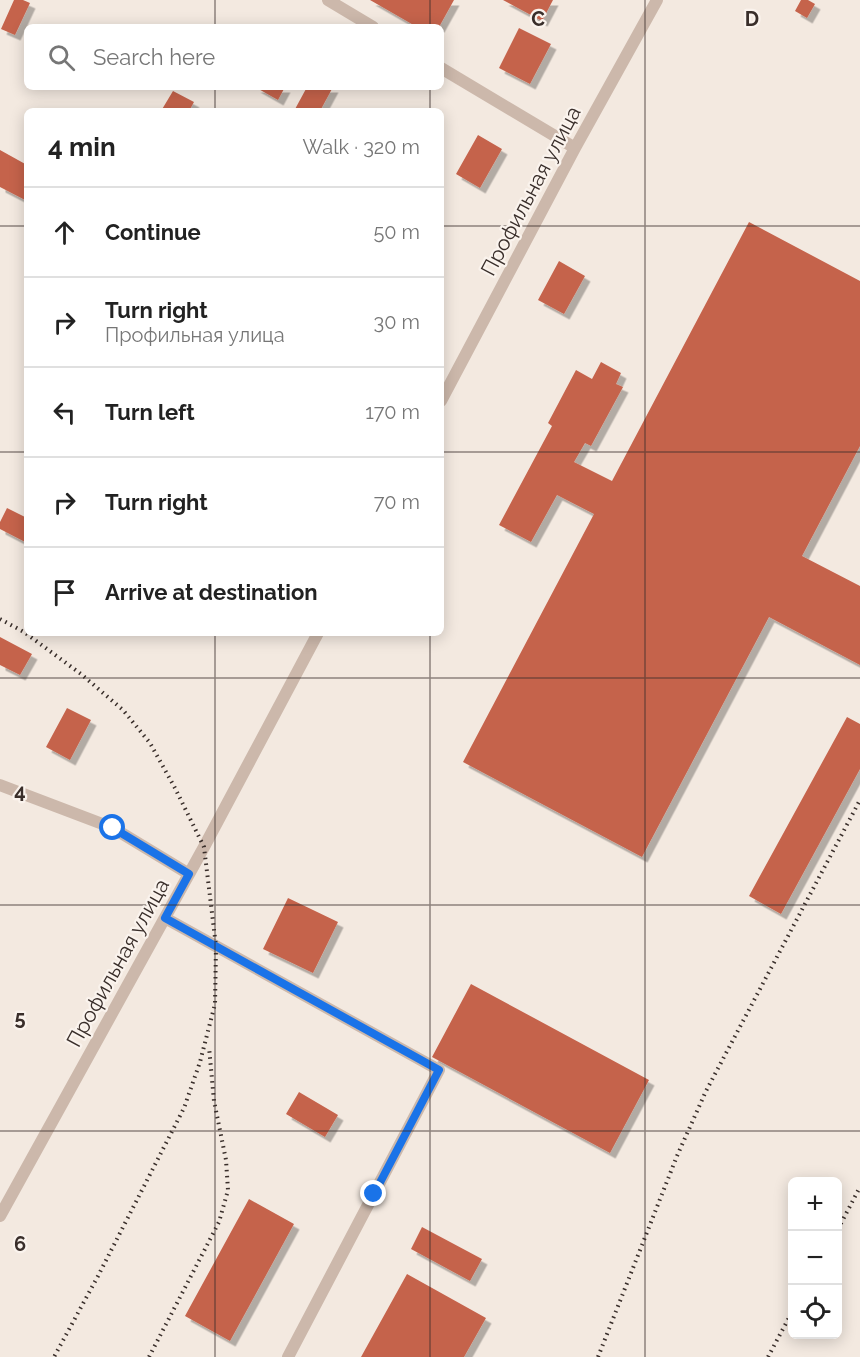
<!DOCTYPE html>
<html lang="en">
<head>
<meta charset="utf-8">
<style>
  body { margin:0; font-family:Raleway,sans-serif; background:#f6f6f6; color:#222 }
  .controls { position:absolute; right:18px; bottom:18px; display:grid; overflow:hidden; border-radius:9px; box-shadow:0 3px 15px #0003 }
  .controls button { width:54px; height:54px; display:grid; place-items:center; padding:0; border:0; border-bottom:2px solid #e0e0e0; background:#fff; color:#222; font:30px sans-serif }
  .stop { position:absolute; width:18px; height:18px; margin:-14px; border:4px solid #1a73e8; border-radius:50%; background:#fff }
  .stop.end { background:#1a73e8; border-color:#fff; box-shadow:0 2px 6px #0008 }
  .list { margin:0; padding:0; list-style:none }
  h2 { display:flex; justify-content:space-between; align-items:center; height:78px; margin:0; padding:0 24px; font-size:26px }
  h2 small { font-size:20px; font-weight:400; color:#767676 }
  .list li { display:grid; grid-template-columns:39px 1fr auto; gap:18px; align-items:center; box-sizing:border-box; height:90px; padding:0 24px; border-top:2px solid #e0e0e0 }
  .list b { display:block; font-size:22px; white-space:nowrap }
  .list p { margin:0; font-size:20px; white-space:nowrap; color:#767676 }
  .list em { font-size:20px; font-style:normal; color:#767676 }
  .icon { flex:none; width:33px; height:33px; fill:none; stroke:currentColor; stroke-width:2; stroke-linecap:round; stroke-linejoin:round }
  .map { position:relative; flex:none; width:860px; height:1357px; overflow:hidden }
  .search { position:absolute; background:#fff; box-shadow:0 3px 15px #0003; left:24px; top:24px; width:420px; height:66px; display:flex; align-items:center; gap:15px; box-sizing:border-box; padding:0 21px; border-radius:9px; color:#767676; font-size:22px }
  .panel { position:absolute; background:#fff; box-shadow:0 3px 15px #0003; left:24px; top:108px; width:420px; height:528px; border-radius:9px }
  .map>svg:first-child { display:block }
  .building { fill:#c5634c; filter:url(#shadow) }
  .lines { fill:none; stroke-linecap:round; stroke-linejoin:round }
  .minor { stroke:#ccb8ab; stroke-width:12 }
  .rail { stroke:#392e2a; stroke-width:4; stroke-dasharray:1.5 4.5; stroke-linecap:butt }
  .route { stroke:#1a73e8; stroke-width:8 }
  .grid { fill:none; stroke:#392e2a; stroke-width:1.5; stroke-opacity:0.55 }
  .labels { text-anchor:middle; stroke-width:4.5; stroke-linejoin:round; paint-order:stroke }
  .street-label { font-size:21px; fill:#392e2a; stroke:#faf3ed }
  .grid-label { font-size:20px; text-anchor:middle; font-weight:bold; fill:#392e2a; stroke:#faf3ed; stroke-width:4.5; stroke-linejoin:round; paint-order:stroke }
</style>
</head>
<body>
<div class="map">
<svg width="860" height="1357" viewBox="0 0 860 1357">
  <defs>
    <filter id="shadow"><feDropShadow dx="5.5" dy="5.5" stdDeviation="0" flood-color="#0004"/></filter>
  </defs>
  <rect width="100%" height="100%" fill="#f3e9e0"/>
  <path class="building" d="M14 0H23L30 3 15 35 1 29Z
    M370 0H454L439 27H417Z
    M503 0H553L542 21Z
    M801 0H808L815 4 807 18 795 11Z
    M519 28 551 44 530 84 499 68Z
    M255 87H285L278 100Z
    M307 87H333L320 111H294Z
    M173 91 194 102 189 111H161Z
    M478 135 502 149 480 188 456 174Z
    M0 150 27 165V201L0 187Z
    M749 222 860 281V446L802 556 860 586V665L769 617 642 857 463 762 594 514 557 495 531 542 499 525 552 426 548 423 576 370 592 379 601 362 621 373 616 384 623 387 591 446 585 443 574 462 612 481Z
    M559 261 585 276 564 314 538 300Z
    M7 508 27 518V543L0 529V522Z
    M0 637 32 654 20 675 0 665Z
    M67 708 91 720 70 760 46 747Z
    M847 717 860 724V769L781 914 749 896Z
    M288 898 338 922 313 973 263 949Z
    M471 984 649 1080 610 1153 432 1057Z
    M299 1092 338 1115 325 1137 286 1114Z
    M249 1199 294 1224 230 1341 185 1316Z
    M422 1227 482 1259 470 1281 411 1249Z
    M407 1274 486 1318 464 1357H361Z"/>
  <g class="lines">
    <path class="minor" d="M328 0 373 27
      M441 68 575 148
      M441 401 575 148 657 0
      M0 785 113 828 189 874
      M165 918 439 1070 288 1357
      M0 1216 204 847 318 633"/>
    <path class="rail" d="M0 619 24 632 81 674 123 710 150 743 175 788 204 847 216 946 215 1004 200 1062 184 1108 98 1276 54 1357
      M838 1229 860 1187
      M149 1357 219 1222 228 1190 226 1160 214 1101 209 1047
      M598 1357 677 1156 706 1091 860 800
      M768 1357 792 1312"/>
  </g>
  <g class="lines">
    <path class="route" d="M113 828 189 874 165 918 439 1070 374 1194"/>
  </g>
  <path class="grid" d="M215 0V27M430 0V27M645 0V1357M215 87V111M430 87V111M0 226H27M441 226H860M0 452H27M441 452H860M215 633V1357M430 633V1357M0 678H860M0 905H860M0 1131H860"/>
  <g class="labels">
    <g class="street-label">
      <text transform="translate(531 191) rotate(-62)" y="7">Профильная улица</text>
      <text transform="translate(118 963) rotate(-61)" y="7">Профильная улица</text>
    </g>
  </g>
  <g class="grid-label">
    <text x="538" y="26">C</text>
    <text x="752" y="26">D</text>
    <text x="20" y="798">4</text>
    <text x="20" y="1025">5</text>
    <text x="20" y="1251">6</text>
  </g>
</svg>
<div class="controls">
<button>+</button>
<button>−</button>
<button><svg class="icon" aria-label="locate" viewBox="0 0 24 24"><circle cx="12" cy="12" r="6"/><path d="M12 2v4M12 18v4M2 12h4M18 12h4"/></svg></button>
</div>
<div class="stop" style="left:113px;top:828px"></div>
<div class="stop end" style="left:374px;top:1194px"></div>
<div class="search"><svg class="icon" aria-label="search" viewBox="0 0 24 24"><circle cx="10" cy="10" r="6"/><path d="M15 15l6 6"/></svg>Search here</div>
<section class="panel">
<h2>4 min<small>Walk · 320 m</small></h2>
<ul class="list">
<li><svg class="icon" aria-label="ahead" viewBox="0 0 24 24"><path d="M12 20V5M6 11l6-6 6 6"/></svg><div><b>Continue</b></div><em>50 m</em></li>
<li><svg class="icon" aria-label="right" viewBox="0 0 24 24"><path d="M7 20v-9h11M14 6l5 5-5 5"/></svg><div><b>Turn right</b><p>Профильная улица</p></div><em>30 m</em></li>
<li><svg class="icon" aria-label="left" viewBox="0 0 24 24"><path d="M17 20v-9H6M10 6l-5 5 5 5"/></svg><div><b>Turn left</b></div><em>170 m</em></li>
<li><svg class="icon" aria-label="right" viewBox="0 0 24 24"><path d="M7 20v-9h11M14 6l5 5-5 5"/></svg><div><b>Turn right</b></div><em>70 m</em></li>
<li><svg class="icon" aria-label="arrive" viewBox="0 0 24 24"><path d="M6 21V4h12l-3 4 3 4H6"/></svg><div><b>Arrive at destination</b></div></li>
</ul>
</section>
</div>
</body>
</html>
